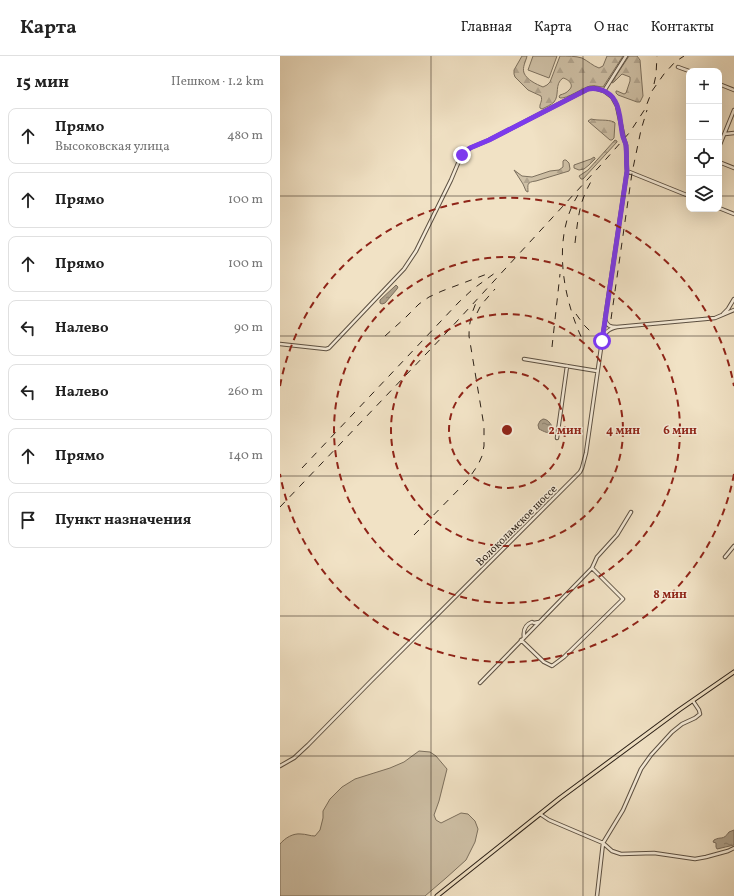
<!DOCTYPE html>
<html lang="ru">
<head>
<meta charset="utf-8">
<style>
  body { margin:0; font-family:Vollkorn,serif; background:#f2f2f2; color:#222 }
  .controls { position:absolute; right:12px; top:12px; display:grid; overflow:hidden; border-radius:8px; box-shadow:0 4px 16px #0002 }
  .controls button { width:36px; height:36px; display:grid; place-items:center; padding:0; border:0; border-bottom:1px solid #e0e0e0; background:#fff; color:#222; font:20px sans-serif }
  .stop { position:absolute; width:12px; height:12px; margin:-9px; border:3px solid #7c3aed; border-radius:50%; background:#fff }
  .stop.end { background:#7c3aed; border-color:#fff; box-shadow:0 1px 4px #0008 }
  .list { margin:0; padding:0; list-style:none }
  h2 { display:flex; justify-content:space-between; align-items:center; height:52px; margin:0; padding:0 16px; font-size:17px }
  h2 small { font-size:13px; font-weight:400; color:#767676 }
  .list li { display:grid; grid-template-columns:26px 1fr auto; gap:12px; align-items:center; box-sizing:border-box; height:56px; margin:0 8px 8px; padding:0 8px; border:1px solid #e0e0e0; border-radius:8px }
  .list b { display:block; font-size:15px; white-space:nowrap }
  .list p { margin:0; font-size:13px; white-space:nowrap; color:#767676 }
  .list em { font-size:13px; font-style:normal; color:#767676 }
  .icon { flex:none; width:22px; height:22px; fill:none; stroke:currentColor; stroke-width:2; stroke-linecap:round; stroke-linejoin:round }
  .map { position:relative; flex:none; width:454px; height:840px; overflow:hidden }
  header { display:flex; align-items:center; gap:24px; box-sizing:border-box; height:56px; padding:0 20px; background:#fff; border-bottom:1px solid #e0e0e0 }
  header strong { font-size:19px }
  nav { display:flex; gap:22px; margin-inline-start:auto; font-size:14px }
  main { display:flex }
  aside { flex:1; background:#fff }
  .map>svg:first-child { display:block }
  .grass { fill:#cfc1a7; stroke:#7c705e }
  .forest { fill:url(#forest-firs); stroke:#7c705e }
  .water { fill:url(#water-ripples); stroke:#796c5c }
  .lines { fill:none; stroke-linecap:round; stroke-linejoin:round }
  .minor-casing { stroke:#5c5042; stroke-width:4.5 }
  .major-casing { stroke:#2a1f16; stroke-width:5 }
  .minor { stroke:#f6ecd9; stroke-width:2.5 }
  .major { stroke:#f1e2c5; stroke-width:3 }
  .rail { stroke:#2a1f16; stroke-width:1; stroke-dasharray:7 7; stroke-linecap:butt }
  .route { stroke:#7c3aed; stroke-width:5 }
  .grid { fill:none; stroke:#2a1f16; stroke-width:1; stroke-opacity:0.55 }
  .ring { fill:none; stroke:#8f2418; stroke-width:2; stroke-dasharray:7 5 }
  .labels { text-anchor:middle; stroke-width:3; stroke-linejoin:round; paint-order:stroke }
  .street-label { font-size:11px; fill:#2a1f16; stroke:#f6ecd9 }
  .centre { fill:#8f2418; stroke:#f6ecd9; stroke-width:2 }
  .ring-label { font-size:12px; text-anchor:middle; font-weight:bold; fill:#8f2418; stroke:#f6ecd9; stroke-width:3; stroke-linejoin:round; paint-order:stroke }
</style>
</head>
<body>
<header>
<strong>Карта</strong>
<nav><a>Главная</a><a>Карта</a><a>О нас</a><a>Контакты</a></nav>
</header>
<main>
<aside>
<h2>15 мин<small>Пешком · 1.2 km</small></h2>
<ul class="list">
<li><svg class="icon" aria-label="ahead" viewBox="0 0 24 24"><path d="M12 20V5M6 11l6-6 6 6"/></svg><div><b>Прямо</b><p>Высоковская улица</p></div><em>480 m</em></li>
<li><svg class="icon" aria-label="ahead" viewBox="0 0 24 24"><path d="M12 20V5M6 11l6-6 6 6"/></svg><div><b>Прямо</b></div><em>100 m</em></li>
<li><svg class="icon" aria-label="ahead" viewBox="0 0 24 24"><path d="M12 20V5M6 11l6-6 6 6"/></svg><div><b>Прямо</b></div><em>100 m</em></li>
<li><svg class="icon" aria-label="left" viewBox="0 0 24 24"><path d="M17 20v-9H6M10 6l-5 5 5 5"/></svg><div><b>Налево</b></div><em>90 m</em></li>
<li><svg class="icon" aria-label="left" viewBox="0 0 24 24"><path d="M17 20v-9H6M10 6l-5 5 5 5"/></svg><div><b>Налево</b></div><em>260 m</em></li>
<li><svg class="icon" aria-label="ahead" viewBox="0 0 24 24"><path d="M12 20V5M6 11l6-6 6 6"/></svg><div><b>Прямо</b></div><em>140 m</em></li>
<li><svg class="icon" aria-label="arrive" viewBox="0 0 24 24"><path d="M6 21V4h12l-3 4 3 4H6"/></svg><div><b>Пункт назначения</b></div></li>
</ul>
</aside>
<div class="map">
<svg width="454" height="840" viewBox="0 0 454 840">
  <defs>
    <pattern id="forest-firs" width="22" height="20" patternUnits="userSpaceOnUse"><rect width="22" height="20" fill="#cfc1a7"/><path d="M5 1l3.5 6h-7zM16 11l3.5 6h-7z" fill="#b2a58f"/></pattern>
    <pattern id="water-ripples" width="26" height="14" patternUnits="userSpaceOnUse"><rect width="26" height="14" fill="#ada08a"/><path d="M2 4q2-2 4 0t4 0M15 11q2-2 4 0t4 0" fill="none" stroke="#8d8270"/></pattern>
  </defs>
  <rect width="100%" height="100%" fill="#f1e2c5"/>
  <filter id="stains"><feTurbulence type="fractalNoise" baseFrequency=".005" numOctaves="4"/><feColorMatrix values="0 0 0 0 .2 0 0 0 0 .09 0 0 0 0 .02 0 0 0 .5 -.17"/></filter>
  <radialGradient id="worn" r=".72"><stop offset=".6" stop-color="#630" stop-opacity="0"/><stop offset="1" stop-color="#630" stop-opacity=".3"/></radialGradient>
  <path class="grass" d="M253 0H277L269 22 248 14Z
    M139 695 150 696 156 700 167 713 159 745 154 759 156 764 161 767 181 757 188 758 195 765 198 773 195 786 186 804 166 822 145 840H0V788C5 782 13 777 21 778 26 778 30 780 35 780L40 774 43 762V755L50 743 62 731 75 723 110 712 124 706Z"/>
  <path class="forest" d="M242 0H247C246 5 242 11 244 17 247 24 256 28 263 31L267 29 270 26 280 0C287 0 296 0 302 2 308 5 313 10 319 12L323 10 327 0H343L323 31C319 31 315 29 310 30 302 32 287 43 280 42L279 41 280 39C283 38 287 37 289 34 295 29 288 23 283 22 274 28 280 39 274 46 271 49 266 51 262 53L260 52C259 48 263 45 261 40L248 34 235 21 234 18V14Z
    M349 0H357L360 4 363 40 360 46H357L338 39 336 37V35H337L344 38 346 37 350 25V21L342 18 334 26 332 27V26Z
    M311 63C319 65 327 63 334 66L335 67 334 82 332 84H330L309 66 308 65Z
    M335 84 337 85V86L303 123H301L299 120 308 114Z
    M314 101 315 102V103L309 109 304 113 299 114 294 112V109L311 103Z
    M284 104H286L289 107 290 113 289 115 256 125C246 126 248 129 248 136L246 135 243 128 234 114 242 120 252 121 270 115 279 114 283 111V105Z"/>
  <path class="water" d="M116 229 118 231 117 233 105 247 102 248 100 247V244L114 231Z
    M263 363C269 363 273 371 274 376 270 379 263 375 259 373L258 369 260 365Z
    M454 774V789C448 790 443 792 437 793L436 791V787L433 786 434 784C441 780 443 785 449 776Z"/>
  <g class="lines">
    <defs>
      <path id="minor" d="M398 11 409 15
        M439 28 454 34
        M324 35 346 0
        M445 78 454 77
        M439 91 454 54
        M439 106 454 112
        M347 115 409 140
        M439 152 454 158
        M443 258 448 253 454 243
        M323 278 325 265
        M0 288 46 293 49 292 124 213 136 195 171 124 179 105 186 95 190 92 209 84 298 38 308 33 314 32 324 35 332 41 337 50 344 83 346 89 347 115 325 263C327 270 330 271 337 271
        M244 303 317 315
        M277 382 287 310
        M445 501 454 490
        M244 582C243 575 244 569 252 566L254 567 259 566
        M241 584 264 606 272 610 284 601 343 543 312 512 317 501 337 479 351 456
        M200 627 312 512
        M0 710 14 702 28 689 92 624 300 416 302 412 306 397 322 285C324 277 328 273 337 271L425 263 435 262 454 254
        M260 758 269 764 323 787 332 795 341 798 374 797 415 803 426 801 448 795 454 792
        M317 840 323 787 343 754 361 713 371 699 392 676 402 668 415 662 420 658 419 654 413 645"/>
      <path id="major" d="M157 840 280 742 399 654 454 616"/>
    </defs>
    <use href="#minor" class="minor-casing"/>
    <use href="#major" class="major-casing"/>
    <use href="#minor" class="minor"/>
    <use href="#major" class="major"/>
    <path class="rail" d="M374 28 376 19 377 0
      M298 139C271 182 283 244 304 287
      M295 187C298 163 299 145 312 124
      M197 257 201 249 215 233
      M296 258 304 269 314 279
      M331 263 352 117 361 74 367 54
      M105 280 125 262 139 248 149 241 162 235 207 218
      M272 291 280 218
      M22 412 179 246 193 233 219 214
      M0 451 167 276 319 111 350 76 365 53 372 35 384 18 395 6 404 0
      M134 479 187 425 198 409 202 400 204 390V370L189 280C189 268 191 258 196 247"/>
  </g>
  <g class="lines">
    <path class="route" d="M182 99 190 92 209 84 308 33C317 31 330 35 335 45 341 55 340 69 343 81 344 84 346 87 346 90 347 98 346 107 347 115L322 285"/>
  </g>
  <path class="grid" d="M151 0V840M303 0V840M0 140H409M439 140H454M0 280H454M0 420H454M0 560H454M0 700H454"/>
  <g class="ring">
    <circle cx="227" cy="374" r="58"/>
    <circle cx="227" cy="374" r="116"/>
    <circle cx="227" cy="374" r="173"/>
    <path d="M454 418A231 231 0 0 1 0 418M0 330A231 231 0 0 1 454 330"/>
  </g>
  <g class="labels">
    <g class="street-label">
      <text transform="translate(236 469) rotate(-45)" y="4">Волоколамское шоссе</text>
    </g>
  </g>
  <circle cx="227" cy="374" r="6" class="centre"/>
  <g class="ring-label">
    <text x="285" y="378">2 мин</text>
    <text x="343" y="378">4 мин</text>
    <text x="400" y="378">6 мин</text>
    <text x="390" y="542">8 мин</text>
  </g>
  <rect width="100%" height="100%" filter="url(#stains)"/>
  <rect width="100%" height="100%" fill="url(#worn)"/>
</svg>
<div class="controls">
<button>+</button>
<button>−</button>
<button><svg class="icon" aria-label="locate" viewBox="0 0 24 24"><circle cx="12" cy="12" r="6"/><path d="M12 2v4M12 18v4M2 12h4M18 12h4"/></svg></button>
<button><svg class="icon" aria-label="layers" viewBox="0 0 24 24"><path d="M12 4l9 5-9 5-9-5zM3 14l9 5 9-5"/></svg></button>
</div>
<div class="stop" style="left:322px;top:285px"></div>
<div class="stop end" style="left:182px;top:99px"></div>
</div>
</main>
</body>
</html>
